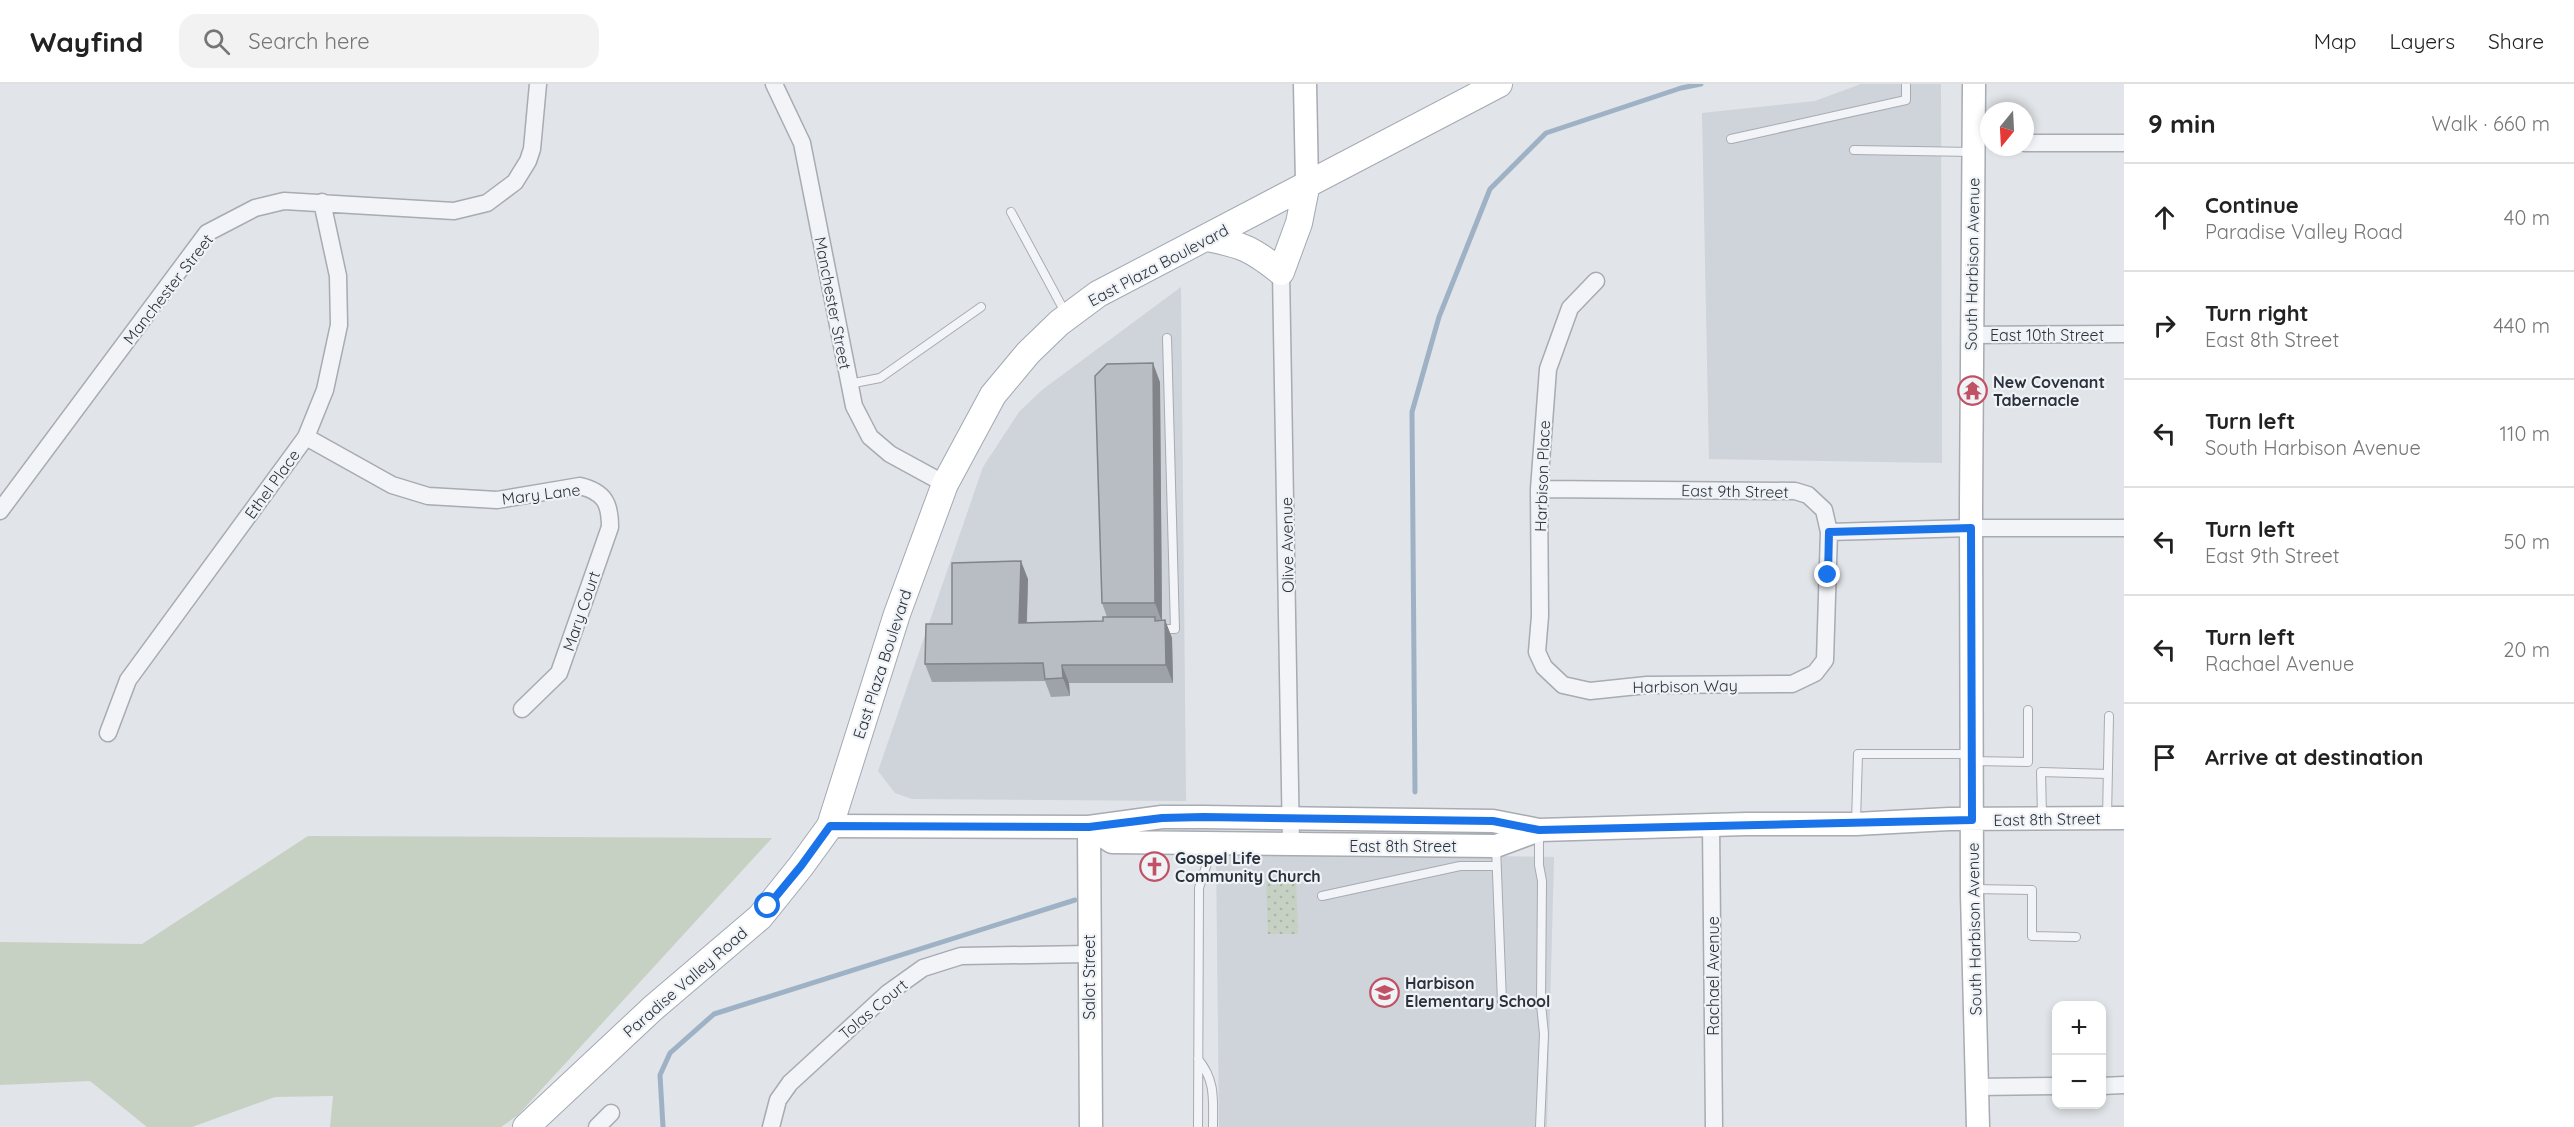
<!DOCTYPE html>
<html lang="en">
<head>
<meta charset="utf-8">
<style>
  body { margin:0; font-family:Quicksand,sans-serif; background:#f2f2f2; color:#222 }
  .controls { position:absolute; right:18px; bottom:18px; display:grid; overflow:hidden; border-radius:12px; box-shadow:0 3px 9px #0003 }
  .controls button { width:54px; height:54px; display:grid; place-items:center; padding:0; border:0; border-bottom:2px solid #e0e0e0; background:#fff; color:#222; font:30px sans-serif }
  .compass { position:absolute; left:1980px; top:18px; width:54px; height:54px; border-radius:50%; background:#fff; box-shadow:0 3px 9px #0003; rotate:198deg }
  .stop { position:absolute; width:18px; height:18px; margin:-14px; border:4px solid #1a73e8; border-radius:50%; background:#fff }
  .stop.end { background:#1a73e8; border-color:#fff; box-shadow:0 2px 6px #0008 }
  .list { margin:0; padding:0; list-style:none }
  h2 { display:flex; justify-content:space-between; align-items:center; height:78px; margin:0; padding:0 24px; font-size:26px }
  h2 small { font-size:20px; font-weight:400; color:#767676 }
  .list li { display:grid; grid-template-columns:39px 1fr auto; gap:18px; align-items:center; box-sizing:border-box; height:108px; padding:0 24px; border-top:2px solid #e0e0e0 }
  .list b { display:block; font-size:22px; white-space:nowrap }
  .list p { margin:0; font-size:20px; white-space:nowrap; color:#767676 }
  .list em { font-size:20px; font-style:normal; color:#767676 }
  .icon { flex:none; width:33px; height:33px; fill:none; stroke:currentColor; stroke-width:2; stroke-linecap:round; stroke-linejoin:round }
  .map { position:relative; flex:none; width:2124px; height:1043px; overflow:hidden }
  header { display:flex; align-items:center; gap:36px; box-sizing:border-box; height:84px; padding:0 30px; background:#fff; border-bottom:2px solid #e0e0e0 }
  header strong { font-size:28px }
  nav { display:flex; gap:33px; margin-inline-start:auto; font-size:21px }
  .search { width:420px; height:54px; background:#f2f2f2; display:flex; align-items:center; gap:15px; box-sizing:border-box; padding:0 21px; border-radius:18px; color:#767676; font-size:22px }
  main { display:flex }
  aside { flex:1; background:#fff }
  .map>svg:first-child { display:block }
  .built { fill:#cfd3da }
  .grass { fill:#c7d1c3 }
  .park { fill:url(#park-dots) }
  .lines { fill:none; stroke-linecap:round; stroke-linejoin:round }
  .stream { stroke:#9fb2c5; stroke-width:5 }
  .lane-casing { stroke:#a7abb2; stroke-width:10 }
  .street-casing { stroke:#a7abb2; stroke-width:19 }
  .secondary-casing { stroke:#a7abb2; stroke-width:25 }
  .primary-casing { stroke:#a1a9b3; stroke-width:28 }
  .lane { stroke:#f3f4f7; stroke-width:8 }
  .street { stroke:#f3f4f7; stroke-width:16 }
  .secondary { stroke:#fff; stroke-width:22 }
  .primary { stroke:#fff; stroke-width:26 }
  .wall { fill:#9ea3a9 }
  .shaded-wall { fill:#818489 }
  .building { fill:#b8bdc4; stroke:#818489; stroke-width:1.5 }
  .route { stroke:#1a73e8; stroke-width:8 }
  .labels { text-anchor:middle; stroke-width:4.5; stroke-linejoin:round; paint-order:stroke }
  .street-label { font-size:16px; fill:#2b323e; stroke:#f0f3f6 }
  .poi-label { font-size:16px; font-weight:bold; fill:#2b323e; stroke:#f0f3f6; text-anchor:start }
</style>
</head>
<body>
<header>
<strong>Wayfind</strong>
<div class="search"><svg class="icon" aria-label="search" viewBox="0 0 24 24"><circle cx="10" cy="10" r="6"/><path d="M15 15l6 6"/></svg>Search here</div>
<nav><a>Map</a><a>Layers</a><a>Share</a></nav>
</header>
<main>
<div class="map">
<svg width="2124" height="1043" viewBox="0 0 2124 1043">
  <defs>
    <pattern id="park-dots" width="8" height="8" patternUnits="userSpaceOnUse" patternTransform="scale(1.5)"><rect width="8" height="8" fill="#c7d1c3"/><path d="M2 2h.1M6 6h.1" fill="none" stroke="#abb4a9" stroke-width="1.8" stroke-linecap="round"/></pattern>
  </defs>
  <rect width="100%" height="100%" fill="#e1e4e8"/>
  <path class="built" d="M1861 0H1941L1942 379 1709 375 1702 29 1815 17Z
    M1181 203 1186 717 912 715 895 709 878 687 983 383 1019 328 1042 306Z
    M1216 768 1554 773 1547 1043H1219Z"/>
  <path class="grass" d="M308 752 772 754 518 1031 501 1043H330L333 1012 275 1013 192 1043H147L90 997 0 1001V858L142 860Z"/>
  <path class="park" d="M1266 793H1296L1298 850H1268Z"/>
  <g class="lines">
    <path class="stream" d="M1415 708 1412 328 1439 233 1490 105 1546 49 1681 4 1701 0
      M663 1043 660 991 670 969 714 930 1075 816"/>
    <defs>
      <path id="lane" d="M1731 55 1906 16V0
        M1854 66 1974 68
        M1011 128 1066 230
        M849 300 880 294 981 223
        M1158 545H1175L1167 254
        M1973 677 2028 678V626
        M2042 732 2041 688 2108 690
        M2107 734 2109 632
        M1856 738 1858 670H1972
        M1539 749V781L1542 797 1541 920 1544 950 1540 1043
        M1496 763 1502 918 1541 920
        M1973 805 2032 806V852L2076 853
        M1322 812 1460 782H1496
        M1198 975C1216 997 1213 1016 1213 1043
        M1198 1043 1199 804 1213 761"/>
      <path id="street" d="M774 0 802 59 854 322 870 353 890 370 945 400
        M2025 59H2124
        M1281 188 1291 760
        M1971 251 2124 250
        M306 353 392 401 428 412 497 416 580 402C605 408 610 420 610 443L559 589 522 625
        M1539 405 1795 407 1808 411 1824 426 1829 448 1825 576 1815 589 1792 600 1647 601 1590 607 1563 601 1544 583 1537 568 1540 532 1539 405 1548 285 1570 224 1596 197
        M0 427 207 149 255 124 284 117 454 127 487 119 515 98 528 77 532 65 538 0
        M1829 448 1971 444H2124
        M108 649 128 596 306 353 325 306 339 241 338 192 322 118
        M1711 741 1714 1043
        M2102 1002 2124 1001
        M1977 1003 2056 1002
        M597 1043 611 1029
        M771 1043 778 1016 790 999 888 909 923 884 961 872 1089 870"/>
      <path id="secondary" d="M1305 0 1307 99
        M1974 0 1971 421 1972 811 1978 1043
        M830 742 1089 743 1162 733H1203L1493 737 1539 746 1746 740H1856L1949 735 2124 734
        M1089 743 1112 758 1496 762 1539 746
        M1089 743 1091 1043"/>
      <path id="primary" d="M1207 154C1243 161 1252 165 1281 188L1299 139 1307 99
        M526 1043 652 925 760 833 801 782 830 742 897 530 945 400 993 311 1028 269 1059 239 1098 210 1499 0"/>
    </defs>
    <use href="#lane" class="lane-casing"/>
    <use href="#street" class="street-casing"/>
    <use href="#secondary" class="secondary-casing"/>
    <use href="#primary" class="primary-casing"/>
    <use href="#lane" class="lane"/>
    <use href="#street" class="street"/>
    <use href="#secondary" class="secondary"/>
    <use href="#primary" class="primary"/>
  </g>
  <path class="wall" d="M1160 298 1162 536H1165L1172 554 1173 599H1069L1070 612 1051 613 1045 597 932 598 925 580 952 540 1028 495 1027 539 1103 537 1107 533 1102 519Z"/>
  <path class="shaded-wall" d="M1153 279 1160 298 1162 538 1155 519Z
    M1021 477 1028 495 1026 557 1019 539Z
    M1165 536 1172 554 1173 599 1166 581Z
    M1062 581 1069 599 1070 612 1063 594Z"/>
  <path class="building" d="M1153 279 1155 519H1102L1095 292 1107 280Z
    M1021 477 1019 539 1103 537V533H1155V537L1165 536 1166 581H1062L1063 594 1045 595 1043 579 925 580 926 540H952V479Z"/>
  <g class="lines">
    <path class="route" d="M768 822 801 782 830 742 1089 743 1162 734 1203 733 1493 737 1539 746 1972 736 1971 444 1829 448 1828 491"/>
  </g>
  <defs>
    <symbol id="temple-ring" viewBox="-11 -11 22 22"><circle r="9.5" fill="#f0f3f6" stroke="#c15265" stroke-width="1.5"/><path d="M0-6L5-2H3V0L6.5 2.5H4V6H1.5V3h-3V6H-4V2.5H-6.5L-3 0V-2H-5Z" fill="#c15265"/></symbol>
    <symbol id="church-ring" viewBox="-11 -11 22 22"><circle r="9.5" fill="#f0f3f6" stroke="#c15265" stroke-width="1.5"/><path d="M-1.2-6h2.4v3.5h3.3v2.4h-3.3V6h-2.4V-.1h-3.3v-2.4h3.3Z" fill="#c15265"/></symbol>
    <symbol id="school-ring" viewBox="-11 -11 22 22"><circle r="9.5" fill="#f0f3f6" stroke="#c15265" stroke-width="1.5"/><path d="M0-5L7-2L0 1L-7-2ZM-4 1L0 2.5L4 1V4Q0 6-4 4Z" fill="#c15265"/></symbol>
  </defs>
  <g fill-rule="evenodd">
    <use href="#temple-ring" x="1956" y="290" width="33" height="33"/>
    <use href="#church-ring" x="1138" y="766" width="33" height="33"/>
    <use href="#school-ring" x="1368" y="892" width="33" height="33"/>
  </g>
  <g class="labels">
    <g class="street-label">
      <text transform="translate(1972 180) rotate(-89)" y="6">South Harbison Avenue</text>
      <text transform="translate(1158 181) rotate(-28)" y="6">East Plaza Boulevard</text>
      <text transform="translate(168 205) rotate(-52)" y="6">Manchester Street</text>
      <text transform="translate(833 219) rotate(79)" y="6">Manchester Street</text>
      <text x="2047" y="257">East 10th Street</text>
      <text transform="translate(1542 392) rotate(-88)" y="6">Harbison Place</text>
      <text transform="translate(272 400) rotate(-54)" y="6">Ethel Place</text>
      <text transform="translate(1735 407) rotate(1)" y="6">East 9th Street</text>
      <text transform="translate(541 410) rotate(-7)" y="6">Mary Lane</text>
      <text transform="translate(1287 461) rotate(-91)" y="6">Olive Avenue</text>
      <text transform="translate(581 527) rotate(-71)" y="6">Mary Court</text>
      <text transform="translate(882 580) rotate(-72)" y="6">East Plaza Boulevard</text>
      <text transform="translate(1685 602) rotate(-1)" y="6">Harbison Way</text>
      <text transform="translate(2047 735) rotate(-1)" y="6">East 8th Street</text>
      <text x="1403" y="768">East 8th Street</text>
      <text transform="translate(1974 845) rotate(-91)" y="6">South Harbison Avenue</text>
      <text transform="translate(1713 892) rotate(-90)" y="6">Rachael Avenue</text>
      <text transform="translate(1089 893) rotate(-90)" y="6">Salot Street</text>
      <text transform="translate(685 898) rotate(-41)" y="6">Paradise Valley Road</text>
      <text transform="translate(873 925) rotate(-40)" y="6">Tolas Court</text>
    </g>
    <g class="poi-label">
      <text x="1993" y="304">New Covenant<tspan x="1993" dy="18">Tabernacle</tspan></text>
      <text x="1175" y="780">Gospel Life<tspan x="1175" dy="18">Community Church</tspan></text>
      <text x="1405" y="905">Harbison<tspan x="1405" dy="18">Elementary School</tspan></text>
    </g>
  </g>
</svg>
<div class="controls">
<button>+</button>
<button>−</button>
</div>
<svg class="compass" viewBox="-18 -18 36 36"><path d="M0-13l5 13h-10z" fill="#e53935"/><path d="M0 13l5-13h-10z" fill="#767676"/></svg>
<div class="stop" style="left:768px;top:822px"></div>
<div class="stop end" style="left:1828px;top:491px"></div>
</div>
<aside>
<h2>9 min<small>Walk · 660 m</small></h2>
<ul class="list">
<li><svg class="icon" aria-label="ahead" viewBox="0 0 24 24"><path d="M12 20V5M6 11l6-6 6 6"/></svg><div><b>Continue</b><p>Paradise Valley Road</p></div><em>40 m</em></li>
<li><svg class="icon" aria-label="right" viewBox="0 0 24 24"><path d="M7 20v-9h11M14 6l5 5-5 5"/></svg><div><b>Turn right</b><p>East 8th Street</p></div><em>440 m</em></li>
<li><svg class="icon" aria-label="left" viewBox="0 0 24 24"><path d="M17 20v-9H6M10 6l-5 5 5 5"/></svg><div><b>Turn left</b><p>South Harbison Avenue</p></div><em>110 m</em></li>
<li><svg class="icon" aria-label="left" viewBox="0 0 24 24"><path d="M17 20v-9H6M10 6l-5 5 5 5"/></svg><div><b>Turn left</b><p>East 9th Street</p></div><em>50 m</em></li>
<li><svg class="icon" aria-label="left" viewBox="0 0 24 24"><path d="M17 20v-9H6M10 6l-5 5 5 5"/></svg><div><b>Turn left</b><p>Rachael Avenue</p></div><em>20 m</em></li>
<li><svg class="icon" aria-label="arrive" viewBox="0 0 24 24"><path d="M6 21V4h12l-3 4 3 4H6"/></svg><div><b>Arrive at destination</b></div></li>
</ul>
</aside>
</main>
</body>
</html>
